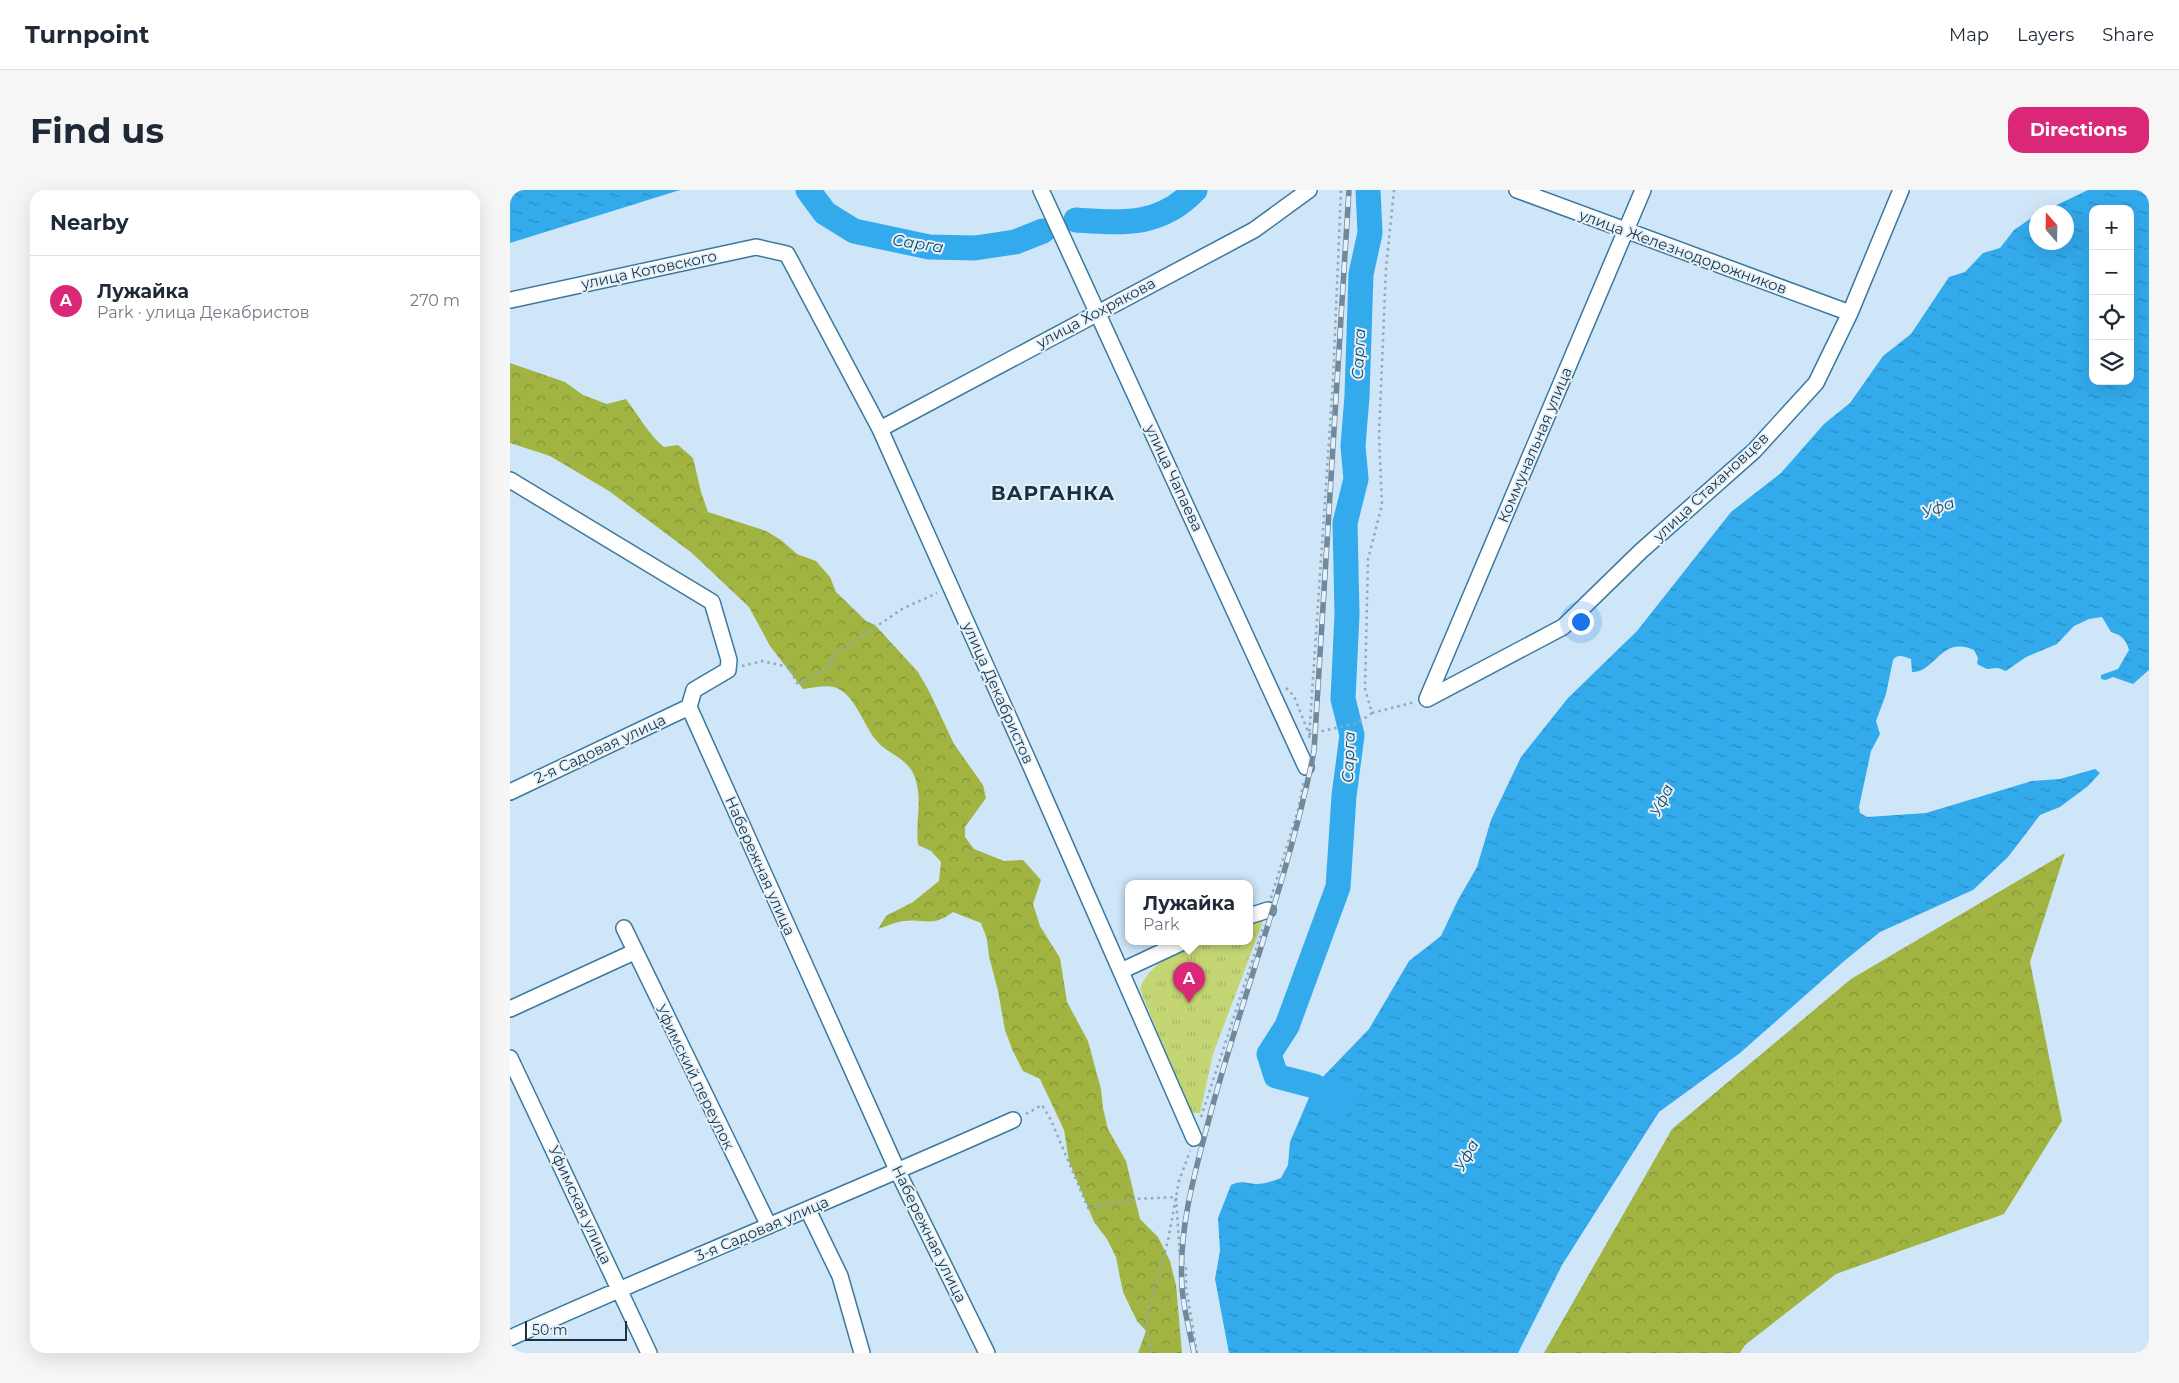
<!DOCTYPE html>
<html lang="en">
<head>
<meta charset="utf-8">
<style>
  body { margin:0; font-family:Montserrat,sans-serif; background:#f6f6f7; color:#1f2937 }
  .controls { position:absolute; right:15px; top:15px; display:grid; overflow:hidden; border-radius:10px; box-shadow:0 5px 20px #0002 }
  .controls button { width:45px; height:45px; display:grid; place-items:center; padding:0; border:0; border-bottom:1px solid #e0e1e3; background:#fff; color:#1f2937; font:25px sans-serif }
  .compass { position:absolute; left:1519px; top:15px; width:45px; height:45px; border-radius:50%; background:#fff; box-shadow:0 5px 20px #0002; rotate:340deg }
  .scale { position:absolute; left:15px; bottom:12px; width:102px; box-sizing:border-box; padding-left:5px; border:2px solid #193242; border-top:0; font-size:14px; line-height:18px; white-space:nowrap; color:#193242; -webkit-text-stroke:4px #e5f1fa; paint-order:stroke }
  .you { position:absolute; left:1070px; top:431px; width:18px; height:18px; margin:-12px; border:4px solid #fff; border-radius:50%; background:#1a73e8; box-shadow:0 0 0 8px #1a73e833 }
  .badge { display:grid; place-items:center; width:32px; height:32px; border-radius:50%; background:#db2777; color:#fff; font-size:16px; font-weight:700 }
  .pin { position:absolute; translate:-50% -41px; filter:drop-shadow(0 1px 2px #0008) }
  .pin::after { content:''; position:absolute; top:26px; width:18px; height:15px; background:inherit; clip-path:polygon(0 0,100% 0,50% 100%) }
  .popup { position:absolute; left:615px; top:690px; width:128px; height:65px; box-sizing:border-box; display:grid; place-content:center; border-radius:10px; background:#fff; filter:drop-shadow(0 1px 4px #0005); font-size:16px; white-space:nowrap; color:#747a83 }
  .popup b { font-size:19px; color:#1f2937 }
  .popup::after { content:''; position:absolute; left:50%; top:100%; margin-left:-10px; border:10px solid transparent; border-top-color:#fff }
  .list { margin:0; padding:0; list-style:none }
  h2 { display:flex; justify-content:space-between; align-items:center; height:65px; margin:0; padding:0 20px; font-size:21px }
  h2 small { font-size:16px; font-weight:400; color:#747a83 }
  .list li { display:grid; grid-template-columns:32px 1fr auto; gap:15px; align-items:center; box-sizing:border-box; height:90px; padding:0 20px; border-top:1px solid #e0e1e3 }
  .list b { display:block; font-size:19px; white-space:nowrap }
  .list p { margin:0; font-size:16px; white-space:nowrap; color:#747a83 }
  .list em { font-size:16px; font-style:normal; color:#747a83 }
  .icon { flex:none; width:28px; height:28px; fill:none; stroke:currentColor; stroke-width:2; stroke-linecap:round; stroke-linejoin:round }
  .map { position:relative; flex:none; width:1639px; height:1163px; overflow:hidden; border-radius:15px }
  header { display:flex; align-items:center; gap:30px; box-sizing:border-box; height:70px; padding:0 25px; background:#fff; border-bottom:1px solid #e0e1e3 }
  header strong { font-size:24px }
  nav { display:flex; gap:28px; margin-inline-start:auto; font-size:18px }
  .intro { display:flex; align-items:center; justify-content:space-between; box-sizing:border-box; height:120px; padding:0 30px }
  h1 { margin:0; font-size:35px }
  .button { padding:12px 22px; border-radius:15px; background:#db2777; color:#fff; font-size:18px; font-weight:700 }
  main { display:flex; gap:30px; padding:0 30px }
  aside { flex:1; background:#fff; border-radius:15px; box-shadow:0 5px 20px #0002 }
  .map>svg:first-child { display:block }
  .forest { fill:url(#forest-crowns) }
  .park { fill:url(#park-tufts) }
  .water { fill:url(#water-ripples); fill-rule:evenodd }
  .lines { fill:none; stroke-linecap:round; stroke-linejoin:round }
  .river { stroke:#32aaec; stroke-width:25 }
  .minor-casing { stroke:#3d799e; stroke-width:18 }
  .path { stroke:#90a9b9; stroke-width:2.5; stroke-dasharray:2.5 4; stroke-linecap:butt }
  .minor { stroke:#fff; stroke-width:15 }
  .rail-casing { stroke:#71899a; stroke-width:5.5 }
  .rail { stroke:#e5f1fa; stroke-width:4; stroke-dasharray:11; stroke-linecap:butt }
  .labels { text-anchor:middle; stroke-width:4; stroke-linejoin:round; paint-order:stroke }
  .street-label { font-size:15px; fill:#193242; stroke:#e5f1fa }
  .water-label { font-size:16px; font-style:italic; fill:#1b4964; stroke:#e5f1fa }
  .district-label { font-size:20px; font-weight:bold; letter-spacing:1px; fill:#193242; stroke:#e5f1fa }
</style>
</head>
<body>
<header>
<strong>Turnpoint</strong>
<nav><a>Map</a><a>Layers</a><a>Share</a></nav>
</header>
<div class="intro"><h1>Find us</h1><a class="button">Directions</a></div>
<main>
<aside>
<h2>Nearby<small></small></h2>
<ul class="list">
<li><span class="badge">A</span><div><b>Лужайка</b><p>Park · улица Декабристов</p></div><em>270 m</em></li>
</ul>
</aside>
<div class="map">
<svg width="1639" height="1163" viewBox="0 0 1639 1163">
  <defs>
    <pattern id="forest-crowns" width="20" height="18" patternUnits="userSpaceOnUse" patternTransform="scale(1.25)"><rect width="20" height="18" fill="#a1b442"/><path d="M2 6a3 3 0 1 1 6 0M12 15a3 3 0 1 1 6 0" fill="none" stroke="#829339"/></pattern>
    <pattern id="park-tufts" width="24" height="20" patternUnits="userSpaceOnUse" patternTransform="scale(1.25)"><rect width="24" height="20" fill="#c3d673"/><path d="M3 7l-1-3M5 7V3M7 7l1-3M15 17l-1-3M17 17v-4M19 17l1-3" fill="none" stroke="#a7b865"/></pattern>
    <pattern id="water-ripples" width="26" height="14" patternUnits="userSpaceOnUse" patternTransform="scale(1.25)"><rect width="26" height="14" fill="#32aaec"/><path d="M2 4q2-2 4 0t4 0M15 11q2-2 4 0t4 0" fill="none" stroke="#2a8bc1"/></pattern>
  </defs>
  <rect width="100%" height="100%" fill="#cee6f7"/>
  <path class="forest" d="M0 173 55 192 73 205 97 214 116 209C129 226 138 244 154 257L168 255 183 268 191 302 198 322 256 341 271 350 287 364 306 371 320 387 326 402 356 431 365 435 408 482 419 501 444 554 473 595 476 608 455 637V647L464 659 494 671 513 670 531 690 523 714 530 736 550 768 557 812 578 851 591 899 593 918 598 939 616 971 630 1029 648 1047 660 1071 666 1095 672 1163H628L636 1141 627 1131 613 1102 606 1067 597 1049 584 1032 559 971 554 940 530 889 513 881 502 859 495 840 488 801 479 766 477 749 471 733 443 722C422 738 416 728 394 731 386 732 376 736 368 739L376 726 403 712 429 691 431 672 421 661 408 655C405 630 414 606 403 583 395 567 376 563 366 550 353 535 345 503 324 497 315 495 302 498 293 499L260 456 239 417 182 363 99 301 40 266 0 253Z
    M1555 663 1520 772 1552 931 1494 1024 1326 1084 1235 1155 1230 1163H1034L1162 939 1341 789Z"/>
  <path class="park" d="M739 729H753L752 734 703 864 690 923H680L630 799C636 778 668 757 689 752 702 749 725 752 739 752Z"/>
  <path class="water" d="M0 0H170L0 53Z
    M1578 0H1639V480L1623 494 1603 487 1596 490 1591 489V485L1608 479 1619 460C1616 449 1611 445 1601 442L1592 427 1579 429 1564 436 1547 454 1516 467 1496 481 1488 478 1477 479 1467 474 1468 468 1464 460C1431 445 1425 483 1402 482L1401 469C1394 467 1388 463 1383 470L1376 504 1366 531 1370 544 1361 561 1349 617 1350 623 1357 627 1416 623 1522 591 1550 589 1585 579 1590 583 1578 596 1550 617 1530 625 1498 667 1463 700 1370 742 1333 772 1230 863 1149 922 1052 1075 1008 1163H719L705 1089 710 1061 708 1028 721 995C731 990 736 993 746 994 755 994 763 991 771 988L778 975 780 952 804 896 859 839 899 771 931 746 948 710 967 677 981 630 1011 567 1058 508 1127 441 1221 322 1271 283 1314 234 1340 213 1373 166 1401 144 1439 87 1455 82 1473 63 1490 58 1504 40 1526 25V52H1556V22H1532ZM1583 19H1620V191H1583Z"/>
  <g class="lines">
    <path class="river" d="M298 0 315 23 344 41 419 57 465 58 505 52 533 41
      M566 30C613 33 650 37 685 0
      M832 913 804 896 766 886 759 864 777 836 828 697 834 606 842 545 833 509 837 424 835 333 846 289 843 256 847 206 851 84 860 43 858 0"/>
    <defs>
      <path id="minor" d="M531 0 796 577
        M1007 0 1340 123
        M1 110 246 57 277 64 370 239 522 579 684 948
        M370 239 744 40 799 0
        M0 290 202 412 219 470 218 480 184 500 179 517 388 982 477 1163
        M917 509 1053 437 1131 361 1244 261 1306 193 1340 123 1391 0
        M917 509 1133 0
        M0 602 179 517
        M739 726 758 720
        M114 738 259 1036
        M611 781 673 752
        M0 819 124 762
        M0 868 139 1163
        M298 1020 330 1086 352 1163
        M0 1148C166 1073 336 1005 503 930"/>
    </defs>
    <use href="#minor" class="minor-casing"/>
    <path class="path" d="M884 0 876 78 869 246 872 315 858 369 855 499 862 523 905 512
      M232 476 252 471 279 477 288 495 323 474 320 468 392 419 427 403
      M776 498 784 506 799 544 848 533 862 523
      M799 548 823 190 831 0
      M761 708 788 620 794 591
      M516 924 532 915 541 930 578 1018 625 1009 666 1007 670 1068 676 1076V1097L687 1163
      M691 927 754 735
      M641 1163 635 1135 658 1050 669 991 680 961"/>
    <use href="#minor" class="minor"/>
    <defs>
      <path id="rail" d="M684 1163C680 1141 673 1118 672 1096 668 1036 687 975 702 918 735 798 780 683 804 561L839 0"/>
    </defs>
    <use href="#rail" class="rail-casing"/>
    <use href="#rail" class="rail"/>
  </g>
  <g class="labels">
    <g class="street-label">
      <text transform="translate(1173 62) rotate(20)" y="5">улица Железнодорожников</text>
      <text transform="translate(139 80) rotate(-12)" y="5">улица Котовского</text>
      <text transform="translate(586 123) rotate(-28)" y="5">улица Хохрякова</text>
      <text transform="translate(1025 255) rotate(-67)" y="5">Коммунальная улица</text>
      <text transform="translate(664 288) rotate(65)" y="5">улица Чапаева</text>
      <text transform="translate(1201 297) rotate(-43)" y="5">улица Стахановцев</text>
      <text transform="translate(488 503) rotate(66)" y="5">улица Декабристов</text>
      <text transform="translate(90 559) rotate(-25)" y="5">2-я Садовая улица</text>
      <text transform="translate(250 676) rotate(66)" y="5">Набережная улица</text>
      <text transform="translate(185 887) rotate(64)" y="5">Уфимский переулок</text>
      <text transform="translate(70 1015) rotate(65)" y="5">Уфимская улица</text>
      <text transform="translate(252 1039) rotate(-23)" y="5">3-я Садовая улица</text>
      <text transform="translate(419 1044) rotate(64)" y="5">Набережная улица</text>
    </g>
    <g class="water-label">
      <text transform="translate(408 53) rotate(9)" y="6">Сарга</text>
      <text transform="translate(848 164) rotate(-87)" y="6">Сарга</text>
      <text transform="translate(1428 317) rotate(-20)" y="6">Уфа</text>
      <text transform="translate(838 567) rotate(-88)" y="6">Сарга</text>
      <text transform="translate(1151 610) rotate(-64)" y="6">Уфа</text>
      <text transform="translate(956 965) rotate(-61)" y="6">Уфа</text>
    </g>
    <g class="district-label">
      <text x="543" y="310">ВАРГАНКА</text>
    </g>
  </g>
</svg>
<div class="controls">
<button>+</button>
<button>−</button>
<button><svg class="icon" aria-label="locate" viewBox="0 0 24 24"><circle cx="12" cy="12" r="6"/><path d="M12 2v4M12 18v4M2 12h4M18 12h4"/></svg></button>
<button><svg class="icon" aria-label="layers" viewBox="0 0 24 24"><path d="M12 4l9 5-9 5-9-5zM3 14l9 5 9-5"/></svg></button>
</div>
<svg class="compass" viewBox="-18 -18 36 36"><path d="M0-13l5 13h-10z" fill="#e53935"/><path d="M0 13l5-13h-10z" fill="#747a83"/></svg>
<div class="scale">50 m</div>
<div class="you"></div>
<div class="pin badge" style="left:679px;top:813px">A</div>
<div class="popup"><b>Лужайка</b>Park</div>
</div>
</main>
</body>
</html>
